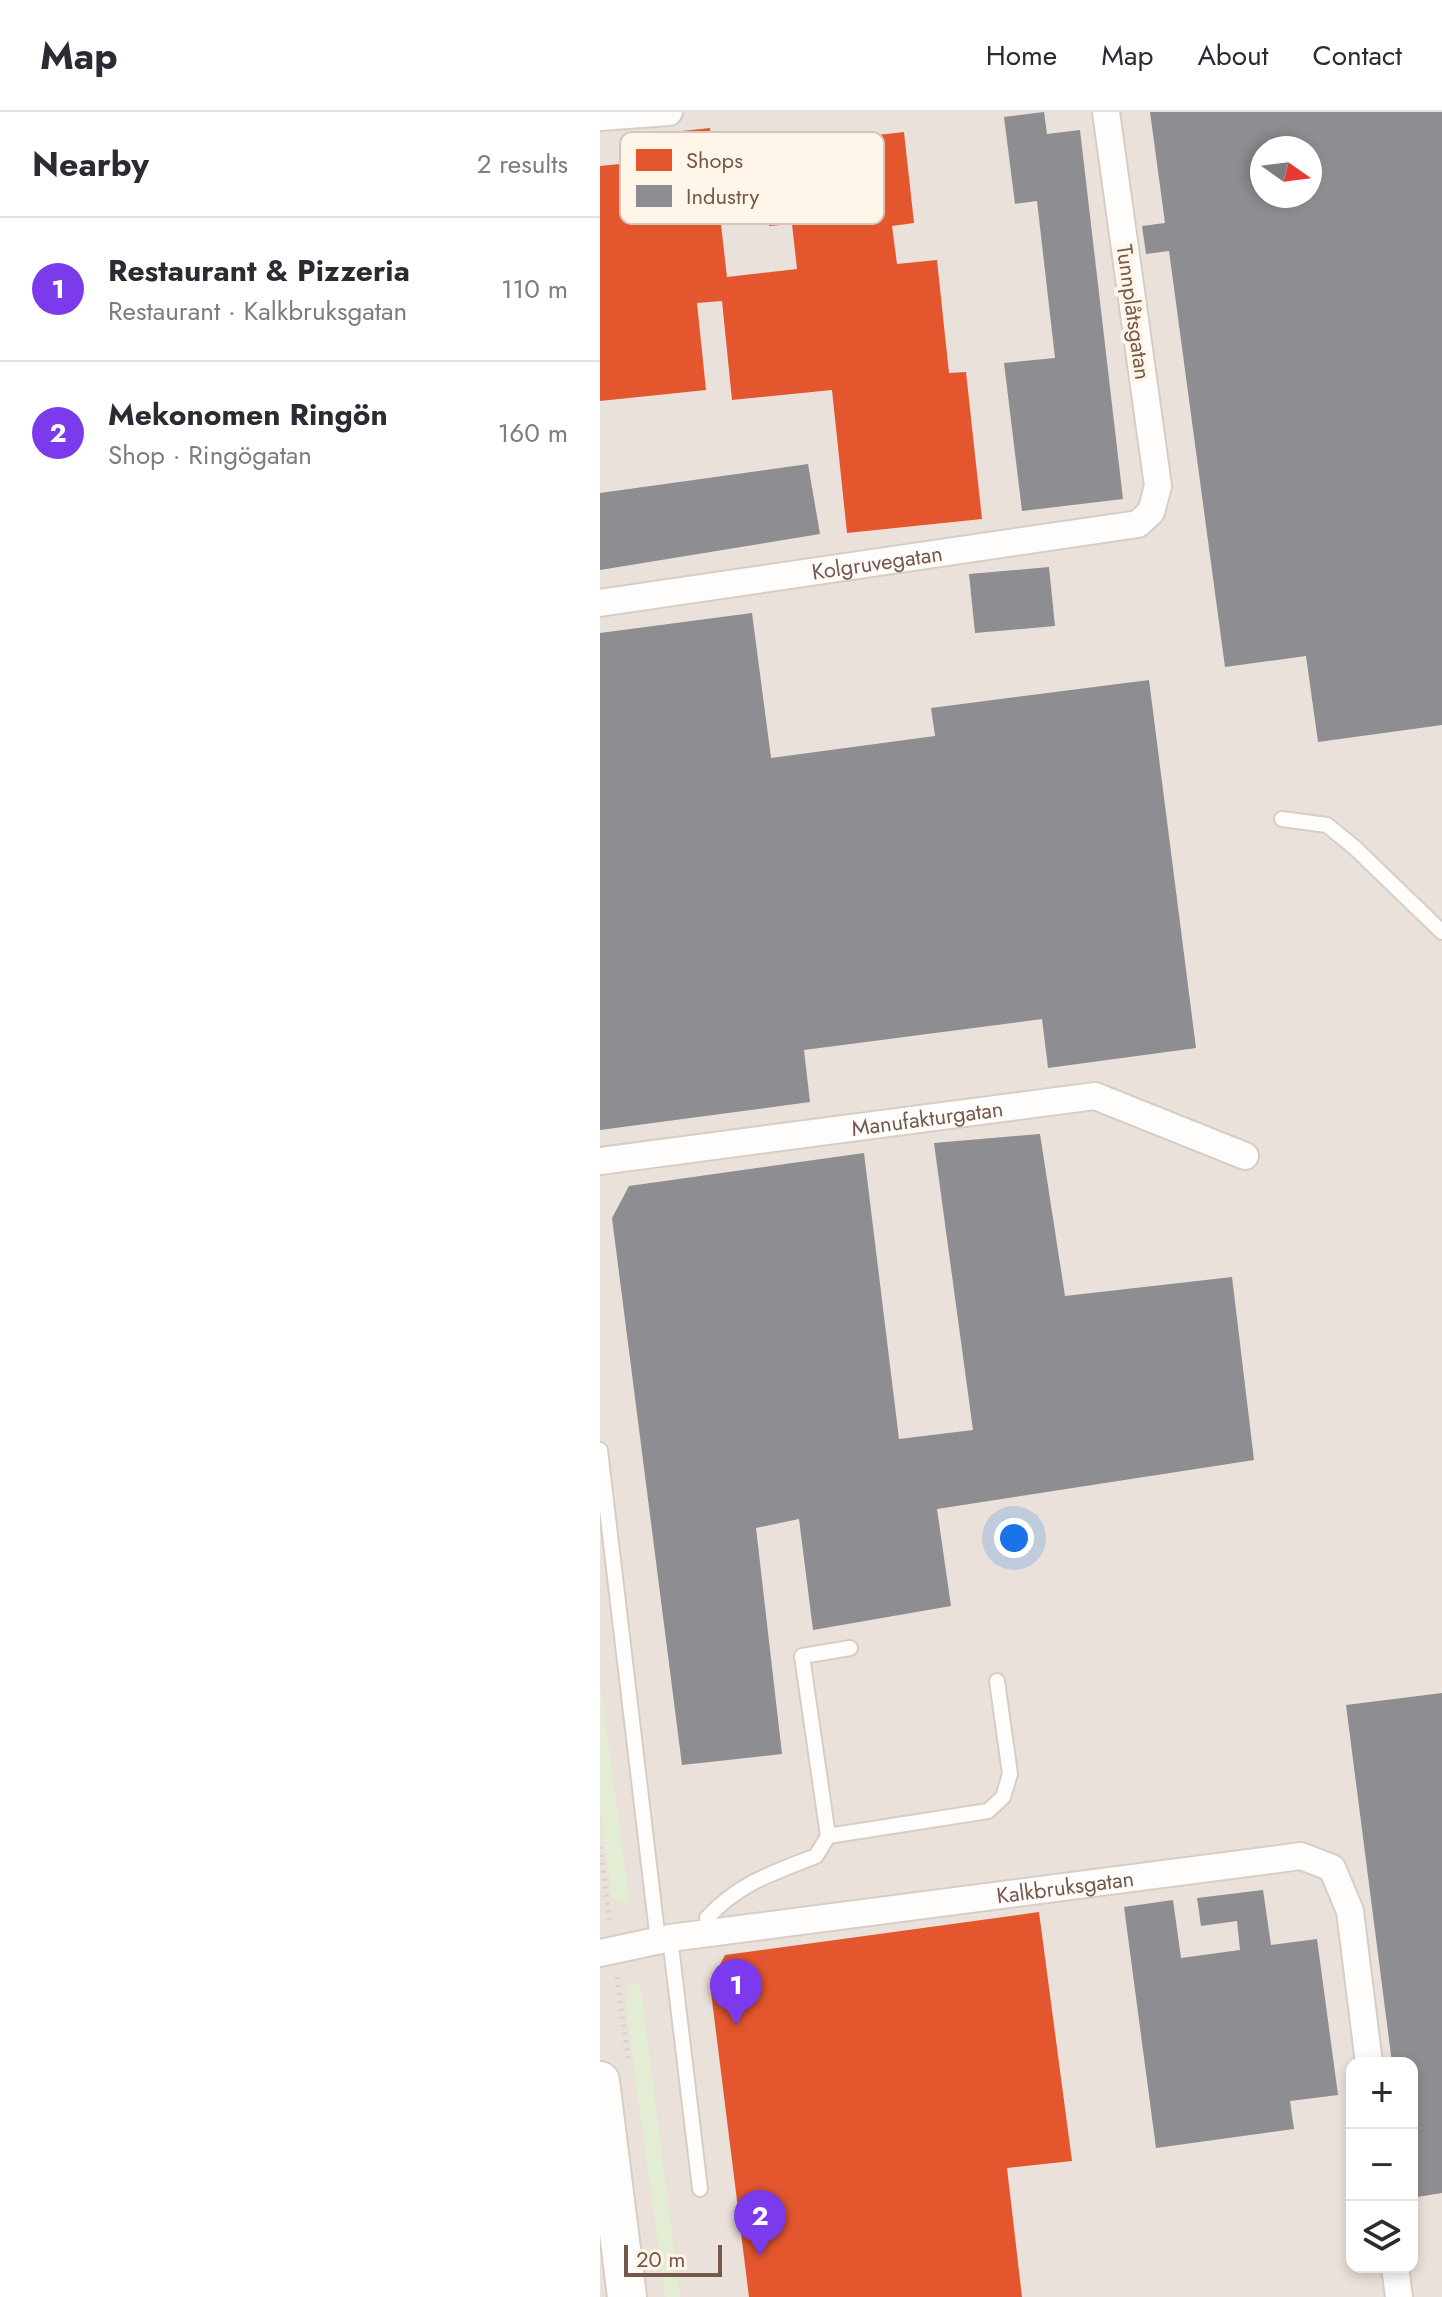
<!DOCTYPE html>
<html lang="en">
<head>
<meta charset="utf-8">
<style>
  body { margin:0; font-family:Jost,sans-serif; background:#f2f2f3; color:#2b2b33 }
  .controls { position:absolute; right:24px; bottom:24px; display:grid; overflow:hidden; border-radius:16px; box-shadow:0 4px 12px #0003 }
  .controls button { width:72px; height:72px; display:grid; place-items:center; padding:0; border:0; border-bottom:2px solid #e1e1e2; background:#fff; color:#2b2b33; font:40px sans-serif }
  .compass { position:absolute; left:650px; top:24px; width:72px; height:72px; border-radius:50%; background:#fff; box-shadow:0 4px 12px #0003; rotate:104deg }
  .scale { position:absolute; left:24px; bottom:20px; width:98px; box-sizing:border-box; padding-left:8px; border:4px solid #755849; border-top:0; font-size:22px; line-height:28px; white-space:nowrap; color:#755849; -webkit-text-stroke:6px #fff6ea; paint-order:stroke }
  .you { position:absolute; left:414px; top:1426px; width:28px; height:28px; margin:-20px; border:6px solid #fff; border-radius:50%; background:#1a73e8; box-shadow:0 0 0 12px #1a73e833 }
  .badge { display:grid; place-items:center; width:52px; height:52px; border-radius:50%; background:#7c3aed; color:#fff; font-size:26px; font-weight:700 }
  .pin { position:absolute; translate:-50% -66px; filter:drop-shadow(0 2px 4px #0008) }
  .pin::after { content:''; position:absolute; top:42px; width:28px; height:24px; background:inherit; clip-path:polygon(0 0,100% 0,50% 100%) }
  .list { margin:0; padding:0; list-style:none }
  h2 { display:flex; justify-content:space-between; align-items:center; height:104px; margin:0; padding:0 32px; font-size:34px }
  h2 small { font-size:26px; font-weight:400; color:#7c7c81 }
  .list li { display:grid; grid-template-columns:52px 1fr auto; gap:24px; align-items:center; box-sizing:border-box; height:144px; padding:0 32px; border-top:2px solid #e1e1e2 }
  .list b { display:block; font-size:30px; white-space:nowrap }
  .list p { margin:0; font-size:26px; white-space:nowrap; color:#7c7c81 }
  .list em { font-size:26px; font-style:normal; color:#7c7c81 }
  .icon { flex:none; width:44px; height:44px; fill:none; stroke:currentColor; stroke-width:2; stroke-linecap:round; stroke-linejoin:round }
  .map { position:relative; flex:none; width:842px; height:2185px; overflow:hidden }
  header { display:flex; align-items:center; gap:48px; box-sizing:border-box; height:112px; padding:0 40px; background:#fff; border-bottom:2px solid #e1e1e2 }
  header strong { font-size:38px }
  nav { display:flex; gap:44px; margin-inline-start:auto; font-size:28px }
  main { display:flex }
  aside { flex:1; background:#fff }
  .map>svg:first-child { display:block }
  .industrial { fill:#eae1da; fill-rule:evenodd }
  .green { fill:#e3edd4 }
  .shops { fill:#e4572e }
  .industry { fill:#8d8d92; fill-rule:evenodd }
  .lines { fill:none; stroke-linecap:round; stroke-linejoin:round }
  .lane-casing { stroke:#d6cec6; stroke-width:18 }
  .street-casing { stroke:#d6cec6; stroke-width:30 }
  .secondary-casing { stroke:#d6cdc6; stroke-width:42 }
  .path { stroke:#d8d0ca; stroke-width:5; stroke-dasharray:2 6; stroke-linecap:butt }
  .lane { stroke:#fefdfc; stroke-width:14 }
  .street { stroke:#fefdfc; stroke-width:26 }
  .secondary { stroke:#fefdfc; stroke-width:38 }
  .labels { text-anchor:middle; stroke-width:8; stroke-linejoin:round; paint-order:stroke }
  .street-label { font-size:22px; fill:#755849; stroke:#fff6ea }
  .key { fill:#fff6ea; stroke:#d6c7ba; stroke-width:2 }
  .key-label { font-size:22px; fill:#755849 }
</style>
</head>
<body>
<header>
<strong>Map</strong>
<nav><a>Home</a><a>Map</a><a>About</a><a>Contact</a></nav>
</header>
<main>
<aside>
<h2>Nearby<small>2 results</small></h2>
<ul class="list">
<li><span class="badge">1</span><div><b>Restaurant &amp; Pizzeria</b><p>Restaurant · Kalkbruksgatan</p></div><em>110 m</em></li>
<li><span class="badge">2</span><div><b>Mekonomen Ringön</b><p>Shop · Ringögatan</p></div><em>160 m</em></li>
</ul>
</aside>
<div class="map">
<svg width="842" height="2185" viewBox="0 0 842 2185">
  <rect width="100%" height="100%" fill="#f7f1ea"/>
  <path class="industrial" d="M0 0H842V2185H0ZM662 36H710V84H662ZM752 1951H812V2155H752Z"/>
  <path class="green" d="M0 1570 29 1786 25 1793 12 1786 0 1695Z
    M38 1871 41 1877 80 2185H65L26 1896V1883L31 1872Z"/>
  <path class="shops" d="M110 16 127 165 197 157 192 112 169 114 161 36 304 20 314 111 292 114 297 152 337 148 349 261 366 260 382 407 247 421 232 278 132 288 122 189 97 191 106 278 0 289V54L30 51 27 25Z
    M439 1800 472 2049 407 2056 422 2185H149L110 1872 125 1843Z"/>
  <path class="industry" d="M444 0 447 22 480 18 523 387 422 399 404 251 455 246 437 89 415 92 404 5Z
    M550 0H842V613L718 630 706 544 625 555 569 139 546 142 542 114 565 111ZM662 36H710V84H662Z
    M208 352 220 422 0 458V381Z
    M449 455 455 514 375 521 369 462Z
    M152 501 171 646 335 624 331 596 549 568 596 936 448 956 442 907 204 938 210 990 0 1018V521Z
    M440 1022 465 1184 632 1165 654 1348 337 1397 351 1494 213 1518 199 1407 156 1416 182 1642 82 1653 12 1106 29 1074 264 1041 299 1327 373 1318 334 1031Z
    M842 1581V2081L817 2085 812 2060V1951H792L746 1593Z
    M663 1778 671 1833 717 1827 738 1983 690 1989 694 2017 556 2036 524 1795 573 1788 581 1846 640 1838 637 1809 601 1814 597 1786Z"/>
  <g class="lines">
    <defs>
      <path id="lane" d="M682 707 727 713 754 735 842 820
        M0 1338 58 1829
        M228 1724 202 1544 250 1536
        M107 1822V1806C139 1771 173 1761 216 1744L228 1724 388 1699 403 1685 410 1662 397 1569
        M70 1826 100 2077"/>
      <g id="street">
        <path d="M0 5 69 0"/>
        <path id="s1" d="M0 491 538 412 551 400 558 374 506 0"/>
        <path id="s2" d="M0 1049 495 984 645 1044"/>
        <path id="s3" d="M0 1841 70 1826 701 1744 732 1756 750 1799 769 1951"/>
        <path d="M795 2155 799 2185"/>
      </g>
      <path id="secondary" d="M0 1969 27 2185"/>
    </defs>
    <use href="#lane" class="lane-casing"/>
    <use href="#street" class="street-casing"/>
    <use href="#secondary" class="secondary-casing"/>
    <path class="path" d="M0 1735 10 1811
      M17 1865 28 1946"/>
    <use href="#lane" class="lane"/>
    <use href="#street" class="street"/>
    <use href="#secondary" class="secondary"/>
  </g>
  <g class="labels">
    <g class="street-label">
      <text transform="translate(534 200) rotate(82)" y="8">Tunnplåtsgatan</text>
      <text dy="8" stroke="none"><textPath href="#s1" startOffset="280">Kolgruvegatan</textPath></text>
      <text dy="8" stroke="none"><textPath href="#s2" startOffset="330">Manufakturgatan</textPath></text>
      <text dy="8" stroke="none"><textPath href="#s3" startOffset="470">Kalkbruksgatan</textPath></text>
    </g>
  </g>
  <rect x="20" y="20" width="264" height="92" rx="12" class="key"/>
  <rect x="36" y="37" width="36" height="22" fill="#e4572e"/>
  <rect x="36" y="73" width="36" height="22" fill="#8d8d92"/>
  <g class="key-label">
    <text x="86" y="56">Shops</text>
    <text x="86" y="92">Industry</text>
  </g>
</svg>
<div class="controls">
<button>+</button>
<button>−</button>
<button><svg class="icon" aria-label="layers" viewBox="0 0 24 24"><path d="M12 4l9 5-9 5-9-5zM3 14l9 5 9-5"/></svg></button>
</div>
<svg class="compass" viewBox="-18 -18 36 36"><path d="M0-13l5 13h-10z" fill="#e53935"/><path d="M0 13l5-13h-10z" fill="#7c7c81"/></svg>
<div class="scale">20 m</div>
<div class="you"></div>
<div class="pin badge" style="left:136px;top:1913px">1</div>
<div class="pin badge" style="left:160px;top:2144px">2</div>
</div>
</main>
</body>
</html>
